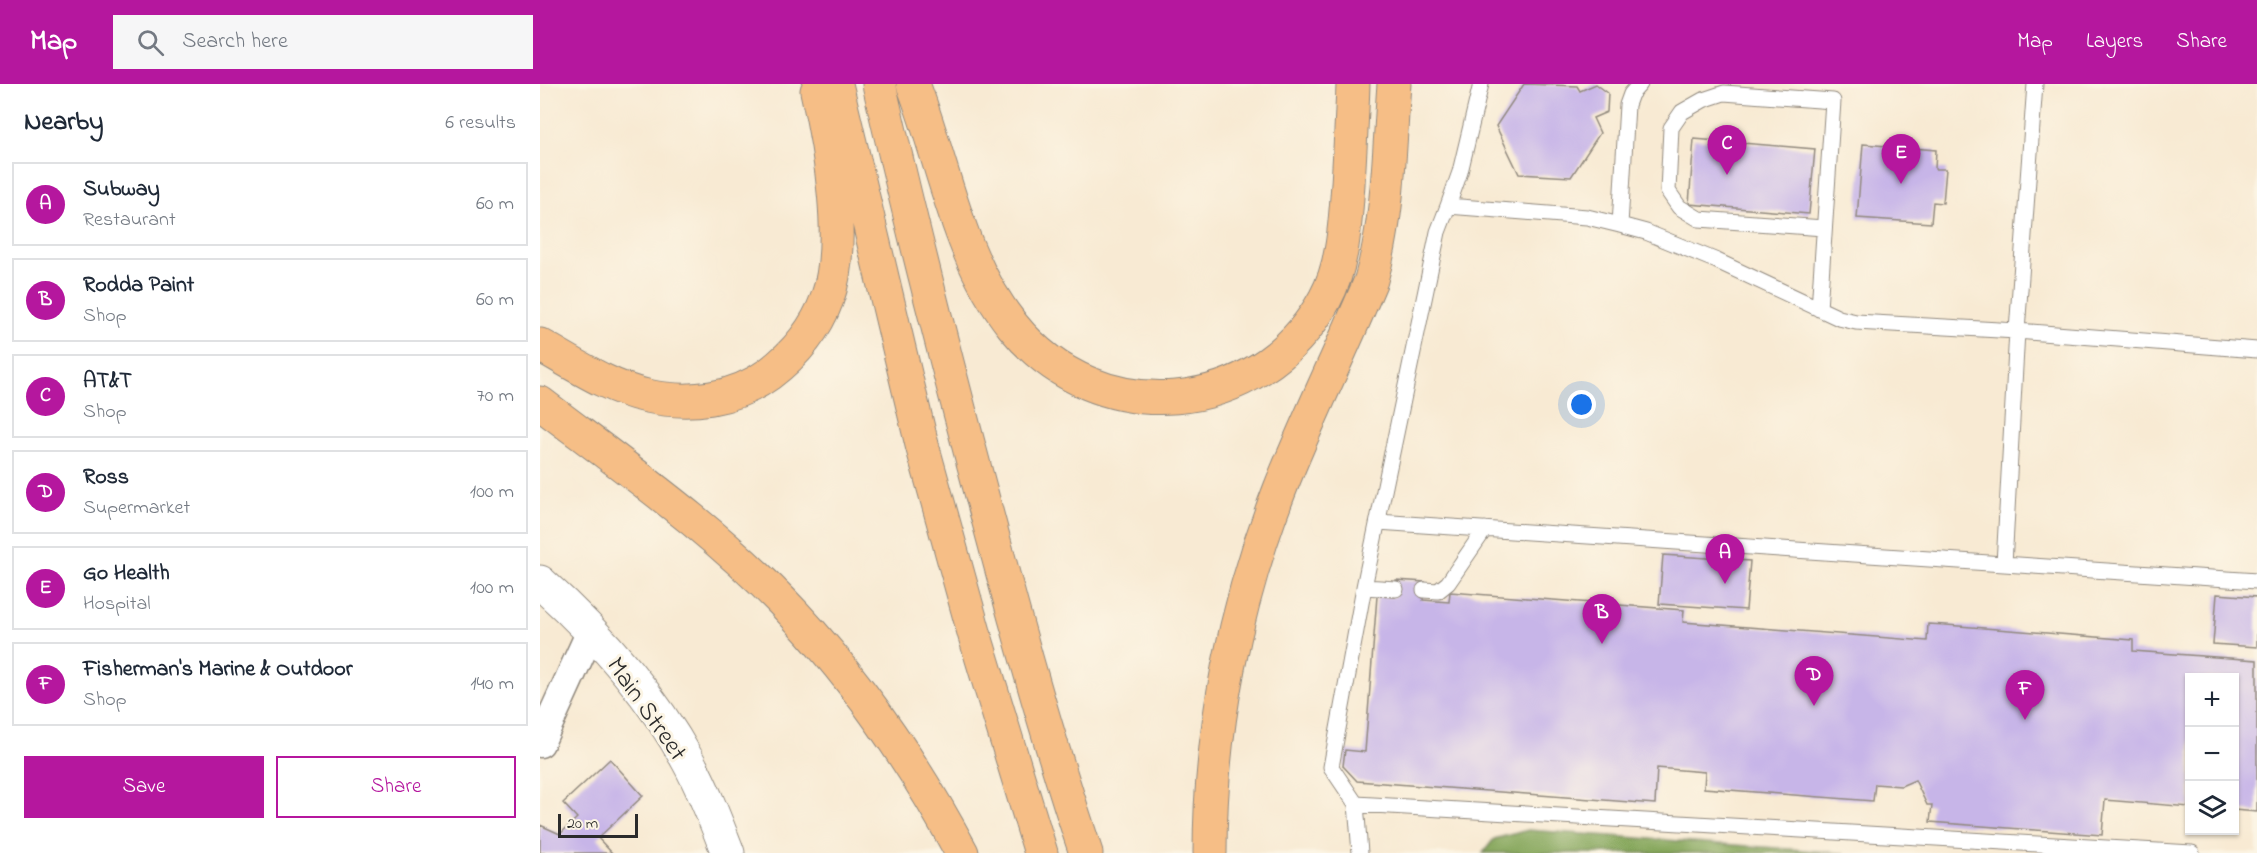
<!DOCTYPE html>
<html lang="en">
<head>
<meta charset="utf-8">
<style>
  body { margin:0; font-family:"Indie Flower",sans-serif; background:#f6f6f7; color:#1f2937 }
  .controls { position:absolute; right:18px; bottom:18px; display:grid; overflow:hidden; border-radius:0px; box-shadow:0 2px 4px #0004 }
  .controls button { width:54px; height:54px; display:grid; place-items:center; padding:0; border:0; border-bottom:2px solid #e0e1e3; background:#fff; color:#1f2937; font:30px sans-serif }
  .scale { position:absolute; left:18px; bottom:15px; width:80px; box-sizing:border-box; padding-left:6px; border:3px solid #2b2b2b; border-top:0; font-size:16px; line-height:21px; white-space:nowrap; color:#2b2b2b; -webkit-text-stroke:4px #fcf5e5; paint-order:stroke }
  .you { position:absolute; left:1042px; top:321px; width:21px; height:21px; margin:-15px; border:4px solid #fff; border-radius:50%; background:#1a73e8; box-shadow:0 0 0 9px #1a73e833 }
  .badge { display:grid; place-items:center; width:39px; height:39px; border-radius:50%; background:#b5179e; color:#fff; font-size:20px; font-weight:700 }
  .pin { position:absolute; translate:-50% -50px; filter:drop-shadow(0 2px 3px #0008) }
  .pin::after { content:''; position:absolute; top:32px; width:21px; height:18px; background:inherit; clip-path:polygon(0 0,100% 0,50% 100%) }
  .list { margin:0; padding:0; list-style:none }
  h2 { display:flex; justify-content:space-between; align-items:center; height:78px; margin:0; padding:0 24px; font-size:26px }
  h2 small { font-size:20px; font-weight:400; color:#747a83 }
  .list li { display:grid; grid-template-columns:39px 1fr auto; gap:18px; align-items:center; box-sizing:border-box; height:84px; margin:0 12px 12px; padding:0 12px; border:2px solid #e0e1e3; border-radius:0px }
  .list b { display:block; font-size:22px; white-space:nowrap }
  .list p { margin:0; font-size:20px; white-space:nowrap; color:#747a83 }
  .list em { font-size:20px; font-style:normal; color:#747a83 }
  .actions { display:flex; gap:12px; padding:18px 24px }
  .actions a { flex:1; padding:14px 0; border:2px solid #b5179e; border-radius:0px; text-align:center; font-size:21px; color:#b5179e }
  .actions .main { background:#b5179e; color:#fff }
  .icon { flex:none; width:33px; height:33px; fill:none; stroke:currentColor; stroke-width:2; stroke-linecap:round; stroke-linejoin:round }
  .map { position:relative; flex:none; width:1717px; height:769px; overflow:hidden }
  header { display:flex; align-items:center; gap:36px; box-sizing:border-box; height:84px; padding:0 30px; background:#b5179e; color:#fff }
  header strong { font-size:28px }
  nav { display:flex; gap:33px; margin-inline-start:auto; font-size:21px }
  .search { width:420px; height:54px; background:#f6f6f7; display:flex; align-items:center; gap:15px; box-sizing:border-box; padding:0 21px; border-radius:0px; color:#747a83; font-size:22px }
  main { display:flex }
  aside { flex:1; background:#fff }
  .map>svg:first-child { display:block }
  .forest { fill:#84a65a; stroke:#586842; stroke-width:1.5 }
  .building { fill:#c7b5e8 }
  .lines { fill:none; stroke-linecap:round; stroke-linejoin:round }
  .service-casing { stroke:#928a7f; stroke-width:17 }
  .minor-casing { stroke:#928a7f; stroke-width:31 }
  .tertiary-casing { stroke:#928a7f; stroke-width:35 }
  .motorway-casing { stroke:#928a7f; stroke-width:35 }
  .service { stroke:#fff; stroke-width:15 }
  .minor { stroke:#fff; stroke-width:28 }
  .tertiary { stroke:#fff; stroke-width:33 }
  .motorway { stroke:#f6be86; stroke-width:33 }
  .labels { text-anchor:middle; stroke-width:6; stroke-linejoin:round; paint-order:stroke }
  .street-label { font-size:26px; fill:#2b2b2b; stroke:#fcf5e5 }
</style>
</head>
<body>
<header>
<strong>Map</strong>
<div class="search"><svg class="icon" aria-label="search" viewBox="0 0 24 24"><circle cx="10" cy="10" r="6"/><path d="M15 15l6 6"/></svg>Search here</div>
<nav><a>Map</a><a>Layers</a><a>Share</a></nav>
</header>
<main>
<aside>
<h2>Nearby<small>6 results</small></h2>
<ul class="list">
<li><span class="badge">A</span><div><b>Subway</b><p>Restaurant</p></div><em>60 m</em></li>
<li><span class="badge">B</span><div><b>Rodda Paint</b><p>Shop</p></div><em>60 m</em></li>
<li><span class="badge">C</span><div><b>AT&amp;T</b><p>Shop</p></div><em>70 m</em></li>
<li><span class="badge">D</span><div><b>Ross</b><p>Supermarket</p></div><em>100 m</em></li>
<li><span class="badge">E</span><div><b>Go Health</b><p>Hospital</p></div><em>100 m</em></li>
<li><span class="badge">F</span><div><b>Fisherman's Marine &amp; Outdoor</b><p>Shop</p></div><em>140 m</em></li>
</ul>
<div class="actions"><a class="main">Save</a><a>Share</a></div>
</aside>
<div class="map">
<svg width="1717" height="769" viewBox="0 0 1717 769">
  <rect width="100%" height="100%" fill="#fcf5e5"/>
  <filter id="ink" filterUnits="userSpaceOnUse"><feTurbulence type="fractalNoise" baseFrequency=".0167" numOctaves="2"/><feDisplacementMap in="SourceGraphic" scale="12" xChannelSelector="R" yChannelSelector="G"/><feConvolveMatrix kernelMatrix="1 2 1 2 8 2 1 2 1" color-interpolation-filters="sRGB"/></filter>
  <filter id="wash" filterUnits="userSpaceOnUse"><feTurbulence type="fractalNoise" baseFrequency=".008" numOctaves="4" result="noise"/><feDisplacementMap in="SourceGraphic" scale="24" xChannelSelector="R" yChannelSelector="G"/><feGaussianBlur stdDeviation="1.35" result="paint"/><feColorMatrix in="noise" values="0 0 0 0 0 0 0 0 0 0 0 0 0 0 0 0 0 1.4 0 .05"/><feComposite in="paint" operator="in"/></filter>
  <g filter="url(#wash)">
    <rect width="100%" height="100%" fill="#f8ead3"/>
    <path class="forest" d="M988 746 1304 769H943L954 755Z"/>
    <g id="blocks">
      <path class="building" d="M984 0 1037 2 1040 7 1056 0 1068 9 1067 28 1053 34 1060 49 1031 93 979 90 956 42Z
        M1154 55 1275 65 1269 130 1149 120Z
        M1323 60 1396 66 1395 85H1406L1403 119 1393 118 1391 139 1317 134Z
        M1123 471 1210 477 1206 526 1119 520Z
        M856 496 885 498 883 516 909 518 910 508 1144 526 1143 538 1387 557 1388 540 1406 541 1593 556V567L1717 576V728L1694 726V594H1650V723L1565 716 1562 751 1390 738 1392 721H1387L1375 696 1361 702 1335 700 1333 717 1164 704 1165 688 1117 684 1115 720 817 697 803 682 805 666 825 668 837 512 855 513Z
        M1677 510 1717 513V563L1673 560Z
        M70 675 103 712 58 754 72 769H0V741L20 750 37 734 23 719Z"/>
    </g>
  </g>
  <g filter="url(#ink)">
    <use href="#blocks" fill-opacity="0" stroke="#928a7f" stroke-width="1.5"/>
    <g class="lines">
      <defs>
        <path id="service" d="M941 0 920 88 908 122 1047 133 1080 141 1106 148 1177 177 1299 234 1316 238 1477 247 1717 266
          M1080 141 1087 21 1091 10 1100 0
          M1279 225 1293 17 1184 9 1163 16 1142 28 1131 44 1128 107 1139 123 1159 135 1284 144
          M838 438 1717 497
          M1464 480 1477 247 1495 0
          M824 503 856 505
          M884 506 898 507 908 499 945 445
          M816 720 1652 769
          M820 769 816 720 791 683 824 503 898 148 908 122"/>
        <path id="minor" d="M0 659 51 547"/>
        <path id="tertiary" d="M0 498C57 549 111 609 148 677 164 706 176 738 188 769"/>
        <path id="motorway" d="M296 0 382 361 435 552 501 769
          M339 0C370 137 405 273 441 408 473 529 506 650 546 769
          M373 0C405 82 416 171 473 242 558 348 720 334 785 215 804 180 805 138 808 100 810 66 812 33 813 0
          M0 261C34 280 69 304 107 312 149 321 194 316 229 290 254 271 276 245 287 215 307 161 290 63 277 7
          M0 319C87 385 180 450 255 531 322 603 376 683 422 769
          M670 769C670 645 695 520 740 405 768 334 802 266 831 196 849 133 849 66 854 0"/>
      </defs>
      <use href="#service" class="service-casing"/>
      <use href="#minor" class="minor-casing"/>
      <use href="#tertiary" class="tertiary-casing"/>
      <use href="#motorway" class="motorway-casing"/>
      <use href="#service" class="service"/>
      <use href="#minor" class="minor"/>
      <use href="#tertiary" class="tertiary"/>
      <use href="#motorway" class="motorway"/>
    </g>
  </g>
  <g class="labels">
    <g class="street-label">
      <text transform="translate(108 624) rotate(55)" y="9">Main Street</text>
    </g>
  </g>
</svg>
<div class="controls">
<button>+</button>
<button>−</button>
<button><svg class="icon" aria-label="layers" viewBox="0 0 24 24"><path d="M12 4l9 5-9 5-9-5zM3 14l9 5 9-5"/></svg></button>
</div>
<div class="scale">20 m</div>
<div class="you"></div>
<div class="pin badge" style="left:1185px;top:500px">A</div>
<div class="pin badge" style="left:1062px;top:560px">B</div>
<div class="pin badge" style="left:1187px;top:91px">C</div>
<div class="pin badge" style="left:1274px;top:622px">D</div>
<div class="pin badge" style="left:1361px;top:100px">E</div>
<div class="pin badge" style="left:1485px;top:636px">F</div>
</div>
</main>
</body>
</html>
